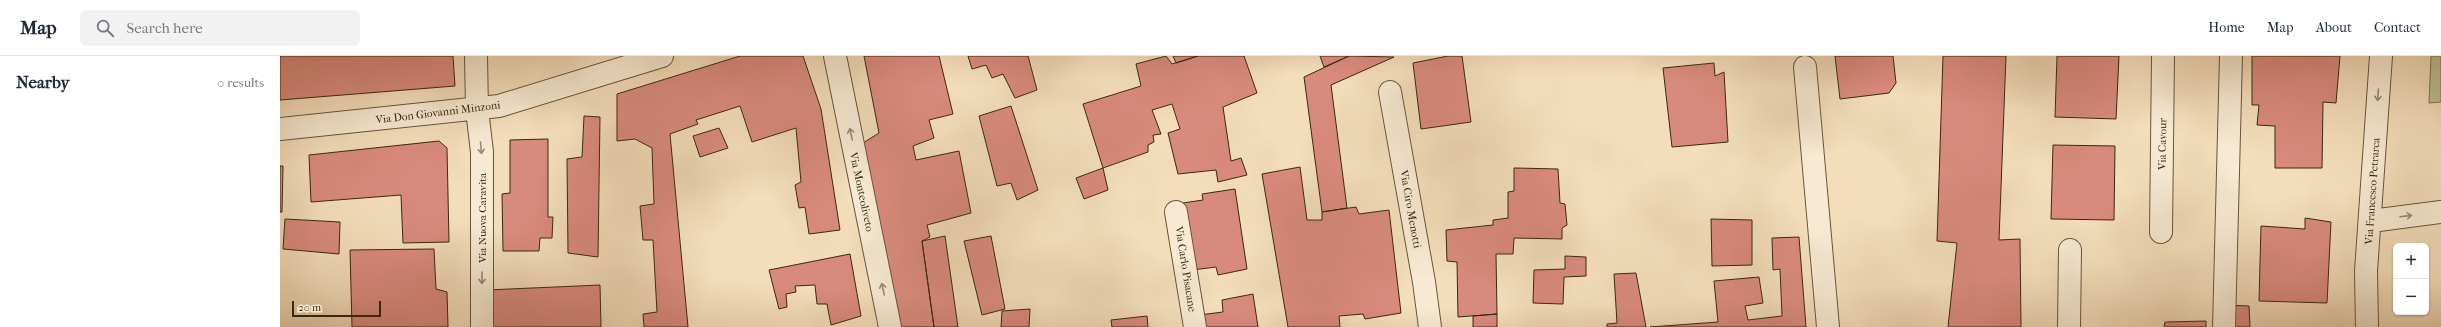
<!DOCTYPE html>
<html lang="en">
<head>
<meta charset="utf-8">
<style>
  body { margin:0; font-family:"IM FELL French Canon",serif; background:#f2f2f3; color:#1f2937 }
  .controls { position:absolute; right:12px; bottom:12px; display:grid; overflow:hidden; border-radius:6px; box-shadow:0 1px 3px #0004 }
  .controls button { width:36px; height:36px; display:grid; place-items:center; padding:0; border:0; border-bottom:1px solid #e0e1e3; background:#fff; color:#1f2937; font:20px sans-serif }
  .scale { position:absolute; left:12px; bottom:10px; width:89px; box-sizing:border-box; padding-left:4px; border:2px solid #3b2811; border-top:0; font-size:11px; line-height:14px; white-space:nowrap; color:#3b2811; -webkit-text-stroke:3px #f7e9d2; paint-order:stroke }
  .list { margin:0; padding:0; list-style:none }
  h2 { display:flex; justify-content:space-between; align-items:center; height:52px; margin:0; padding:0 16px; font-size:17px }
  h2 small { font-size:13px; font-weight:400; color:#747a83 }
  .icon { flex:none; width:22px; height:22px; fill:none; stroke:currentColor; stroke-width:2; stroke-linecap:round; stroke-linejoin:round }
  .map { position:relative; flex:none; width:2161px; height:271px; overflow:hidden }
  header { display:flex; align-items:center; gap:24px; box-sizing:border-box; height:56px; padding:0 20px; background:#fff; border-bottom:1px solid #e0e1e3 }
  header strong { font-size:19px }
  nav { display:flex; gap:22px; margin-inline-start:auto; font-size:14px }
  .search { width:280px; height:36px; background:#f2f2f3; display:flex; align-items:center; gap:10px; box-sizing:border-box; padding:0 14px; border-radius:6px; color:#747a83; font-size:15px }
  main { display:flex }
  aside { flex:1; background:#fff }
  .map>svg:first-child { display:block }
  .green { fill:#bdc08f; stroke:#7c7450 }
  .building { fill:#d98a7e; stroke:#3b2811 }
  .lines { fill:none; stroke-linecap:round; stroke-linejoin:round }
  .minor-casing { stroke:#69553b; stroke-width:24 }
  .minor { stroke:#f7e9d2; stroke-width:22 }
  .oneway { stroke:#998872 }
  .labels { text-anchor:middle; stroke-width:3.5; stroke-linejoin:round; paint-order:stroke }
  .street-label { font-size:11px; fill:#3b2811; stroke:#f7e9d2 }
</style>
</head>
<body>
<header>
<strong>Map</strong>
<div class="search"><svg class="icon" aria-label="search" viewBox="0 0 24 24"><circle cx="10" cy="10" r="6"/><path d="M15 15l6 6"/></svg>Search here</div>
<nav><a>Home</a><a>Map</a><a>About</a><a>Contact</a></nav>
</header>
<main>
<aside>
<h2>Nearby<small>0 results</small></h2>
<ul class="list">
</ul>
</aside>
<div class="map">
<svg width="2161" height="271" viewBox="0 0 2161 271">
  <rect width="100%" height="100%" fill="#f3ddba"/>
  <filter id="stains"><feTurbulence type="fractalNoise" baseFrequency=".005" numOctaves="4"/><feColorMatrix values="0 0 0 0 .2 0 0 0 0 .09 0 0 0 0 .02 0 0 0 .5 -.17"/></filter>
  <radialGradient id="worn" r=".72"><stop offset=".6" stop-color="#630" stop-opacity="0"/><stop offset="1" stop-color="#630" stop-opacity=".3"/></radialGradient>
  <path class="green" d="M2151 0H2161V46L2149 47Z"/>
  <path class="building" d="M0 0H173L175 30 0 44Z
    M460 0H523L541 53 560 174 529 178 525 151 519 152 515 129 521 126 516 72 472 86 460 50 416 64 418 68 390 78 408 271H364L363 258 377 256 373 184H363L360 150 374 148 372 92 355 83 337 85V38Z
    M584 0H659L673 58 649 64 654 82 633 90 636 104 679 95 691 157 647 169 650 181 642 185 654 271H619L583 87 599 77Z
    M688 0H748L757 34 735 42 723 18 712 22 706 9 692 13Z
    M886 0 892 8 918 0H964L977 37 943 51 951 105 961 102 967 119 938 126 936 114 898 118 888 77 900 73 892 48 872 54 881 78 873 79 874 86 868 89V96L823 112 803 48 861 30 856 8Z
    M893 0H918L896 7Z
    M1040 0H1069L1044 11Z
    M1069 0 1114 1 1051 29 1067 152 1042 156 1024 21Z
    M1168 0H1182L1191 66 1141 73 1133 7Z
    M1555 0H1613L1616 27 1609 37 1560 43Z
    M1663 0H1726L1719 184 1740 183 1741 271H1668L1677 187 1657 185Z
    M1777 0H1839L1836 63 1775 61Z
    M1972 0H2060L2056 47 2043 46 2042 112H1995V70L1977 69 1979 49H1972Z
    M1434 7 1435 20 1444 16 1448 86 1392 91 1383 12Z
    M731 50 758 134 737 144 731 127 717 130 699 60Z
    M304 60 320 61 318 201 288 197 287 103 302 101Z
    M439 72 448 92 420 101 413 80Z
    M268 83V161H273L272 182H260L259 195H223L222 138 230 137V84Z
    M159 85 167 92 169 186 123 187 121 139 31 146 29 99Z
    M1773 89 1835 90 1834 164 1771 163Z
    M0 110H3L2 156H0Z
    M1020 111 1027 164H1042V156L1076 151 1079 158 1109 154 1121 257 1085 263 1083 258 1059 260 1060 271H1008L982 118Z
    M823 112 828 134 804 143 796 122Z
    M1234 112 1278 113 1280 147 1285 148 1287 169 1282 172V183L1234 182 1233 198H1216L1217 258 1178 261 1177 206 1167 205 1166 174 1213 169V164L1228 162V136L1234 135Z
    M955 133 967 213 938 219 936 211 912 214 903 147 923 144 922 138Z
    M2025 162 2051 166 2047 247 1979 245 1981 170 2025 173Z
    M5 163 60 166 59 198 3 193Z
    M1431 163 1472 164V209L1432 210Z
    M665 180 678 271H654L642 185Z
    M711 180 725 253 702 259 684 185Z
    M1519 181 1526 271H1370L1438 266 1434 225 1479 221 1483 247 1465 250 1468 264 1502 260 1500 213 1493 214 1492 182Z
    M154 193 156 233 167 236 168 271H72L70 194Z
    M570 198 581 260 551 269 547 248H537L535 229 515 230 516 236 506 238 507 251 499 253 489 214Z
    M1285 200 1306 201V220L1284 221 1283 248 1253 247 1254 214 1285 213Z
    M1356 217 1366 271H1327V268L1337 267 1334 218Z
    M320 229 321 271H207V234Z
    M973 238 978 271H921L919 259 943 256 942 244Z
    M1945 249 1969 250 1970 271H1944Z
    M750 253 749 271H721L722 255Z
    M1217 258V271H1193V260Z
    M867 260 868 271H832L831 264Z
    M1926 265V271H1884L1885 266Z"/>
  <g class="lines">
    <defs>
      <path id="minor" d="M196 0 197 54 202 96V271
        M555 0 610 271
        M1525 11 1548 271
        M1110 36 1144 226 1150 271
        M0 73 219 50 382 0
        M896 156 915 271
        M2091 165 2161 156
        M1881 176 1883 0
        M1789 271 1790 194
        M1944 271 1951 0
        M2087 271 2086 215 2101 0"/>
    </defs>
    <use href="#minor" class="minor-casing"/>
    <use href="#minor" class="minor"/>
  </g>
  <defs><path id="oneway-shaft" d="M-6 0H5M1.5-3L5.5 0L1.5 3" fill="none" stroke-width="1.6" stroke-linecap="round" stroke-linejoin="round"/></defs>
  <g class="oneway">
    <use href="#oneway-shaft" transform="translate(2098 39) rotate(94)"/>
    <use href="#oneway-shaft" transform="translate(571 78) rotate(-102)"/>
    <use href="#oneway-shaft" transform="translate(201 92) rotate(85)"/>
    <use href="#oneway-shaft" transform="translate(2126 160) rotate(-7)"/>
    <use href="#oneway-shaft" transform="translate(202 222) rotate(90)"/>
    <use href="#oneway-shaft" transform="translate(603 233) rotate(-102)"/>
  </g>
  <g class="labels">
    <g class="street-label">
      <text transform="translate(158 56) rotate(-7)" y="4">Via Don Giovanni Minzoni</text>
      <text transform="translate(1882 88) rotate(-89)" y="4">Via Cavour</text>
      <text transform="translate(2092 135) rotate(-86)" y="4">Via Francesco Petrarca</text>
      <text transform="translate(582 136) rotate(78)" y="4">Via Monteoliveto</text>
      <text transform="translate(1131 153) rotate(80)" y="4">Via Ciro Menotti</text>
      <text transform="translate(202 162) rotate(-90)" y="4">Via Nuova Caravita</text>
      <text transform="translate(906 213) rotate(81)" y="4">Via Carlo Pisacane</text>
    </g>
  </g>
  <rect width="100%" height="100%" filter="url(#stains)"/>
  <rect width="100%" height="100%" fill="url(#worn)"/>
</svg>
<div class="controls">
<button>+</button>
<button>−</button>
</div>
<div class="scale">20 m</div>
</div>
</main>
</body>
</html>
